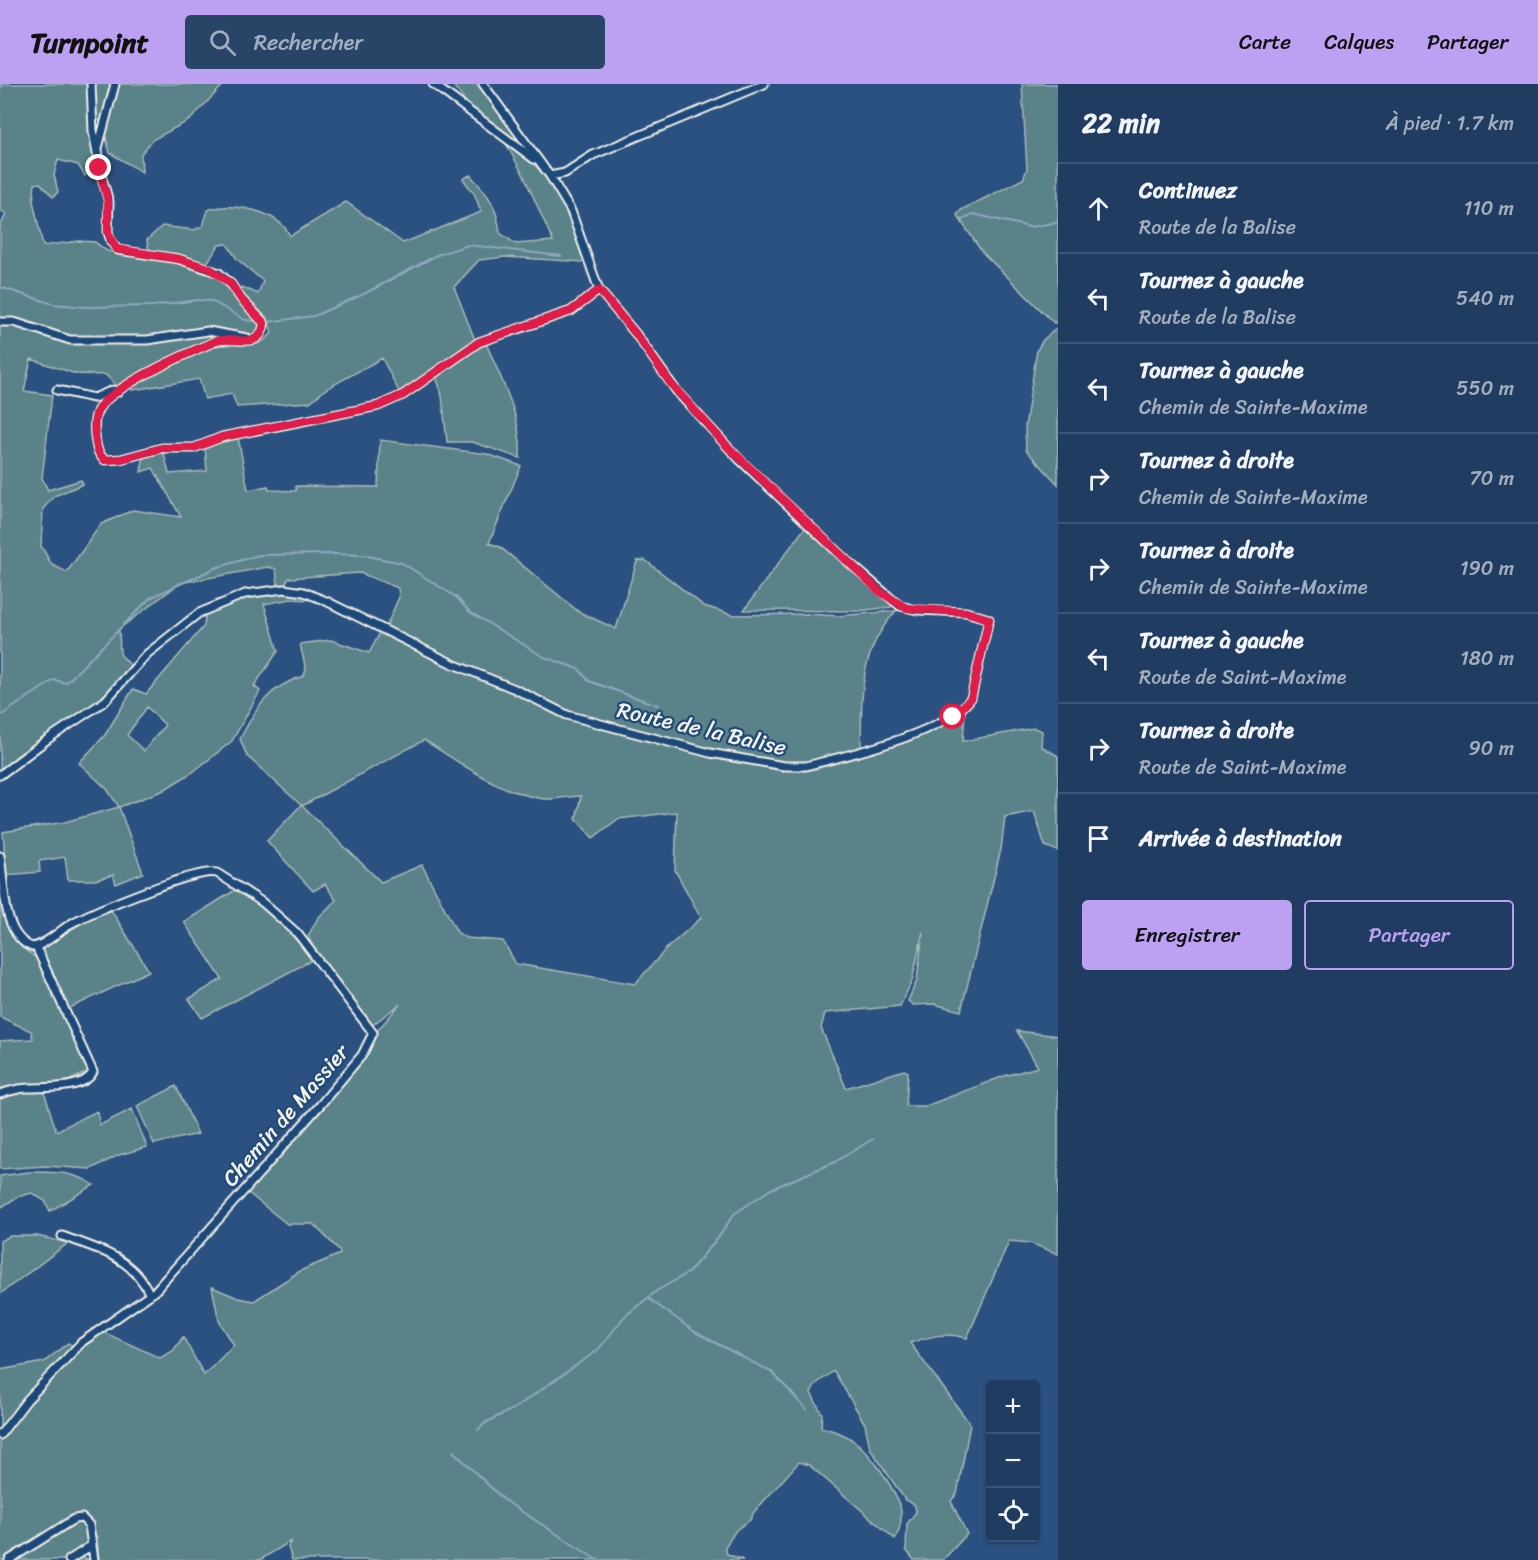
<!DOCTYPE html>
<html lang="fr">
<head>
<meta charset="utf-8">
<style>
  body { margin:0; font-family:Sriracha,sans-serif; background:#284467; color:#f1f3f6 }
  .controls { position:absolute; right:18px; bottom:18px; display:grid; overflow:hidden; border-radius:6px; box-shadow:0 2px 4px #0004 }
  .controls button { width:54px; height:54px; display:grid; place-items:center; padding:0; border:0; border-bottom:2px solid #3d5676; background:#203d61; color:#f1f3f6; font:30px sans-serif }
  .stop { position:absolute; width:18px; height:18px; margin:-14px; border:4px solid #e11d48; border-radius:50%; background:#fff }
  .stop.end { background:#e11d48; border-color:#fff; box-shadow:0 2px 6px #0008 }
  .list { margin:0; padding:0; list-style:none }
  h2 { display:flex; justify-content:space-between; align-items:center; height:78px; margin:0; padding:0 24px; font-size:26px }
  h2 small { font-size:20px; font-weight:400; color:#a2aebd }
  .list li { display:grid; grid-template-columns:39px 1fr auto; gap:18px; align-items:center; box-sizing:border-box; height:90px; padding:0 24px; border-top:2px solid #3d5676 }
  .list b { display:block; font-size:22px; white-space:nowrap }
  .list p { margin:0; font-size:20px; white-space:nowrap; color:#a2aebd }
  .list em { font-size:20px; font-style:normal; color:#a2aebd }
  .actions { display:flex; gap:12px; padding:18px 24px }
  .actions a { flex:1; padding:14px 0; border:2px solid #bca0f2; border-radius:6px; text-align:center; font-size:21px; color:#bca0f2 }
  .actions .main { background:#bca0f2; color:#111 }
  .icon { flex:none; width:33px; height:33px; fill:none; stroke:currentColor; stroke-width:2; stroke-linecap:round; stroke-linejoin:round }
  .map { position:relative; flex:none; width:1058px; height:1476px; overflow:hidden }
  header { display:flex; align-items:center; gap:36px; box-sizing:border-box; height:84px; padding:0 30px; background:#bca0f2; color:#111 }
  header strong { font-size:28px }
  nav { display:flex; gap:33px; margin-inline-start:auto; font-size:21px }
  .search { width:420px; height:54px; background:#284467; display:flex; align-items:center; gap:15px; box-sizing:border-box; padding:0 21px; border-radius:6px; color:#a2aebd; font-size:22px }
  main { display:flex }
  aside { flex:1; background:#203d61 }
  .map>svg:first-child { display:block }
  .green { fill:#5a8289; stroke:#a7bab8; stroke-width:1.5; fill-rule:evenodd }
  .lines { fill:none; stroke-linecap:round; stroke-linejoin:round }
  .stream { stroke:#8babbc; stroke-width:2 }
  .street-casing { stroke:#f4f1e8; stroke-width:11 }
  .street { stroke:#1f4a7a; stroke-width:7 }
  .route { stroke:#e11d48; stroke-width:8 }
  .labels { text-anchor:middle; stroke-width:4.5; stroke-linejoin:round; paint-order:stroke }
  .street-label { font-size:22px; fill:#f4f1e8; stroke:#1f4a7a }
</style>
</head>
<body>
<header>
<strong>Turnpoint</strong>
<div class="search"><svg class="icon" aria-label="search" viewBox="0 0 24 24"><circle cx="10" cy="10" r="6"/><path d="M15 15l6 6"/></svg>Rechercher</div>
<nav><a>Carte</a><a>Calques</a><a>Partager</a></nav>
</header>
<main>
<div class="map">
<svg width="1058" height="1476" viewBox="0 0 1058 1476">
  <rect width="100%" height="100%" fill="#2b5181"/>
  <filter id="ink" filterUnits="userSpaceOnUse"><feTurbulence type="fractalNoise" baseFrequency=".0167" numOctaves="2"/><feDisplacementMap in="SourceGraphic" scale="12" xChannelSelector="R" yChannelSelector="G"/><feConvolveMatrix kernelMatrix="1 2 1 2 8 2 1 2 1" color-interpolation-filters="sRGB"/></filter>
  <g filter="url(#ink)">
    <path class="green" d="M0 0H89L92 69 95 85 85 92 78 81 58 76 54 91 58 108 53 113 40 99 35 100 33 117 43 162 79 157 95 158 107 167 181 178 215 189 260 240 259 245 251 251 204 244 153 252 68 253 16 235H0V143L6 130 0 126Z
      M95 0H113L102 35 97 37Z
      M119 0H224L190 36 152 56 141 70 142 88 110 69 105 51Z
      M452 0H481L532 71 469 22Z
      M1022 0H1058V237L1054 239 982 168 957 131 961 126 1023 95 1027 85Z
      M508 57C556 95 566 121 584 178L505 173 479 176 454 203 475 256 400 310 382 274 326 305 310 318 237 323 232 310 205 315 199 295 132 306V303C156 290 196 263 220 257 243 253 252 272 272 249L268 235 239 206 242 203 258 210 263 197 237 175 227 160 219 161 207 179 186 172 149 167 147 156 162 142 194 146 203 142 208 126C232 117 279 127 290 152L346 118 403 159 481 128 475 111 463 95 470 91C489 111 497 122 500 149L516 160 553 157 523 90 505 58Z
      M7 239 28 244 64 259H145L212 250 222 253 119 305 106 291 76 290 31 275 24 307 52 311 42 394 48 406 81 396 83 400 54 412 43 425 41 462 52 481 67 488 101 440 133 426 181 433 153 384 141 388 144 371 164 369 169 390 207 387 205 363 238 353 248 406 268 402 269 406 296 407V402L378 403 380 356 487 370 521 382 489 459 500 463 579 528 616 545 637 477 645 476 704 522 733 531 807 530 838 532 896 527C858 568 862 612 861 665L807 679 789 680 705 665 592 634 590 641 710 672 811 683 945 639 962 628 965 629 963 657 1034 644 1042 647 1041 662 1058 672V767L1045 762 1034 727 1005 733 1001 765 961 927 934 920 913 921 908 917 917 896 923 848 912 897 900 922 825 929 821 944 846 1004 904 986 908 988 906 1022H926L1004 992 1038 983 1017 947 1058 952V1170L1030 1159 1009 1157 967 1254C945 1248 931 1252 910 1259L970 1340 957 1410 951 1417 967 1450 943 1476H914L906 1466 907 1440 916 1428 915 1421 905 1416 870 1364 865 1340 834 1287 816 1300 811 1309 822 1330 821 1343C830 1346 840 1348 848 1353 870 1366 892 1400 900 1423 903 1432 900 1447 895 1455L809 1381 799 1378 754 1428 750 1436 736 1446 725 1463 727 1470 743 1476H292L288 1463 291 1457 260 1476H99L97 1452 79 1464 81 1472 89 1476H0V1286L44 1278 68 1259 74 1263 59 1282 62 1286 84 1260 101 1247 160 1274 173 1267 183 1253 204 1291 234 1261 219 1237 212 1203 238 1214 254 1217 300 1187 340 1170 339 1166 313 1140H287L247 1108 358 978 371 962 377 947 400 920 371 942 317 871 308 852 318 834 336 816 325 800 313 807 267 757 301 721 247 672 240 655C256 624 267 604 303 592L306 586 300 560 331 556 369 569 380 549 383 550 399 513 398 504 360 489 289 494 284 502 278 500 276 485 268 483 180 499 119 545 120 570 132 583 103 616 17 672 0 688V240ZM424 656C463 680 497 708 544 715 555 716 569 712 581 712L576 735 593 754 618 735 677 728 675 786 701 834 667 864 635 900 516 880 503 857 466 854 457 848 422 781 381 798 302 722Z
      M1058 243V400L1026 366 1025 343 1037 266 1043 256Z
      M486 259C501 296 523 334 520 374L472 358H447L442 312 436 292Z
      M806 442 893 520 891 523 857 527 744 526Z
      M297 508 310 513 311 516 291 515 264 520 278 567 254 602 260 607 232 657 193 688 162 707 119 723 143 789 116 800 113 791 95 796H68L65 773 39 777 40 788 6 791 3 748 65 738 119 723 107 705 79 679 105 651 133 605 146 610 204 542 205 534 201 530C233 515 262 509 297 508ZM147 623 165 641 144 667 127 651Z
      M0 795 4 831 9 845 21 863 39 876 90 987 57 1002 0 1007V957L33 955 31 947 0 933Z
      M237 805 276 835 314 875 202 934 189 915 222 895 184 838Z
      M111 826 149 887 68 925 43 866 45 861 90 834Z
      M176 1002 198 1050 154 1060 137 1022Z
      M27 1006 44 1007 56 1047 97 1027 100 1041 132 1025 147 1063 119 1071 91 1085 45 1082 0 1085V1012Z
      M29 1088C54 1088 73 1087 94 1101L50 1127 45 1117 32 1109 17 1113 0 1124V1092Z
      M10 1152H37L68 1159 0 1210V1157Z"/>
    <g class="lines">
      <path class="stream" d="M0 4 5 0
        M962 136 973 130 1030 143 1058 138
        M0 203 53 220 86 223 153 222 197 216 212 217 245 236 261 238
        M267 238 314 232 366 209 437 171 468 161 561 172
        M654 620 658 621
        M0 632 54 596 66 599 150 514 215 484 259 471 333 470 363 471 402 479 456 513 470 528 544 573 579 585 589 597 651 619
        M648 1214 695 1248 773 1289 807 1326
        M478 1346 485 1339 515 1324 598 1266 624 1233 658 1206 688 1189 718 1154 734 1130 771 1105 835 1078 873 1055
        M453 1367 504 1416 597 1476"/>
      <defs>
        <path id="street" d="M91 0 93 47 97 69
          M115 0 98 64 99 84 109 118 108 148 111 158 118 166 179 175 219 189 231 200 241 215 264 239C261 268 233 251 216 257 190 268 113 302 99 324 94 332 94 343 95 351 96 361 97 370 105 376L121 375 162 364H194L222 353 378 322 403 311 479 258 571 227 599 206
          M433 0 534 75
          M483 0 550 92 565 89 593 71 764 0
          M0 238H14L70 256H147L208 247 247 254
          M57 306 94 314 113 306 118 308
          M0 691 48 655 105 617 147 570 199 529 245 510 284 505 304 508 326 517 453 580 515 605 567 631 710 669 784 682H806C848 671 947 649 971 614L989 535 966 528 917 526 900 522 846 476 740 376 678 309 635 249 599 206 571 127 550 92
          M0 772C5 799 1 851 32 863 46 861 60 846 72 839 94 827 196 784 217 789L262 818 297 849 373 949 362 971 321 1020 154 1208 82 1258 27 1316 0 1351
          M0 1010C9 1007 19 1004 29 1004 46 1003 84 1006 93 988L36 863
          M62 1152C98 1165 133 1173 150 1211
          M9 1476 74 1435 82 1434 89 1441 94 1476
          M69 1476 92 1461"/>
      </defs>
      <use href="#street" class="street-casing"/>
      <use href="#street" class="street"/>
    </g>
  </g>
  <g class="lines" filter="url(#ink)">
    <path class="route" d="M99 84 108 118V148L116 165 179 175 209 184 231 200 241 215 264 239C262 268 233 251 216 257 190 268 113 302 99 324 94 332 94 343 95 351 96 361 97 370 105 376L121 375 162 364H194L222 353 378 322 403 311 479 258 571 227 599 206 635 249 671 300 726 361 879 507 906 524 966 528 989 535 971 614 953 633"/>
  </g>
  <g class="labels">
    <g class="street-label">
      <text transform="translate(702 644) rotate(13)" y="8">Route de la Balise</text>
      <text transform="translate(285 1031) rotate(-49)" y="8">Chemin de Massier</text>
    </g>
  </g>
</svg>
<div class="controls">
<button>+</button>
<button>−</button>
<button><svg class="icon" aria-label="locate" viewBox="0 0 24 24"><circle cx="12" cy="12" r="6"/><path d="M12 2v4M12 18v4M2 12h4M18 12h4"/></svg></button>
</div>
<div class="stop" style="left:953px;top:633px"></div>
<div class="stop end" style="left:99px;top:84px"></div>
</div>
<aside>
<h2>22 min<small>À pied · 1.7 km</small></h2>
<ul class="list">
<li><svg class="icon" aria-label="ahead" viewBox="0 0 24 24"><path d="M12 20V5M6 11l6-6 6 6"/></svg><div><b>Continuez</b><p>Route de la Balise</p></div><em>110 m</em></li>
<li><svg class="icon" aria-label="left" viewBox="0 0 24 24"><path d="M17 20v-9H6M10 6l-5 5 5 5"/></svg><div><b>Tournez à gauche</b><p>Route de la Balise</p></div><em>540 m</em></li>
<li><svg class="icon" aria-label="left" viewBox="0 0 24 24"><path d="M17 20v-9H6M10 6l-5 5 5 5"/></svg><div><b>Tournez à gauche</b><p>Chemin de Sainte-Maxime</p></div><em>550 m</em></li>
<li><svg class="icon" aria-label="right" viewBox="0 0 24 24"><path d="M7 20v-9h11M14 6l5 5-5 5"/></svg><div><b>Tournez à droite</b><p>Chemin de Sainte-Maxime</p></div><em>70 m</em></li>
<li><svg class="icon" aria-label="right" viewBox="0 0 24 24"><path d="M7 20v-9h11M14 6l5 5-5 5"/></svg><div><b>Tournez à droite</b><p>Chemin de Sainte-Maxime</p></div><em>190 m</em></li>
<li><svg class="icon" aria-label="left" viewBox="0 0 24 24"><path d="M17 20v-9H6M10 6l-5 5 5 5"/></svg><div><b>Tournez à gauche</b><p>Route de Saint-Maxime</p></div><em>180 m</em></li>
<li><svg class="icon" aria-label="right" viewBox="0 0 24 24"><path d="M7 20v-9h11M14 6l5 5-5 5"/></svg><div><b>Tournez à droite</b><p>Route de Saint-Maxime</p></div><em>90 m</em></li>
<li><svg class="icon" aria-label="arrive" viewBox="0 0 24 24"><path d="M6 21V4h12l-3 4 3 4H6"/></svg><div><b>Arrivée à destination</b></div></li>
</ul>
<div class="actions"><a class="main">Enregistrer</a><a>Partager</a></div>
</aside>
</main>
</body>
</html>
